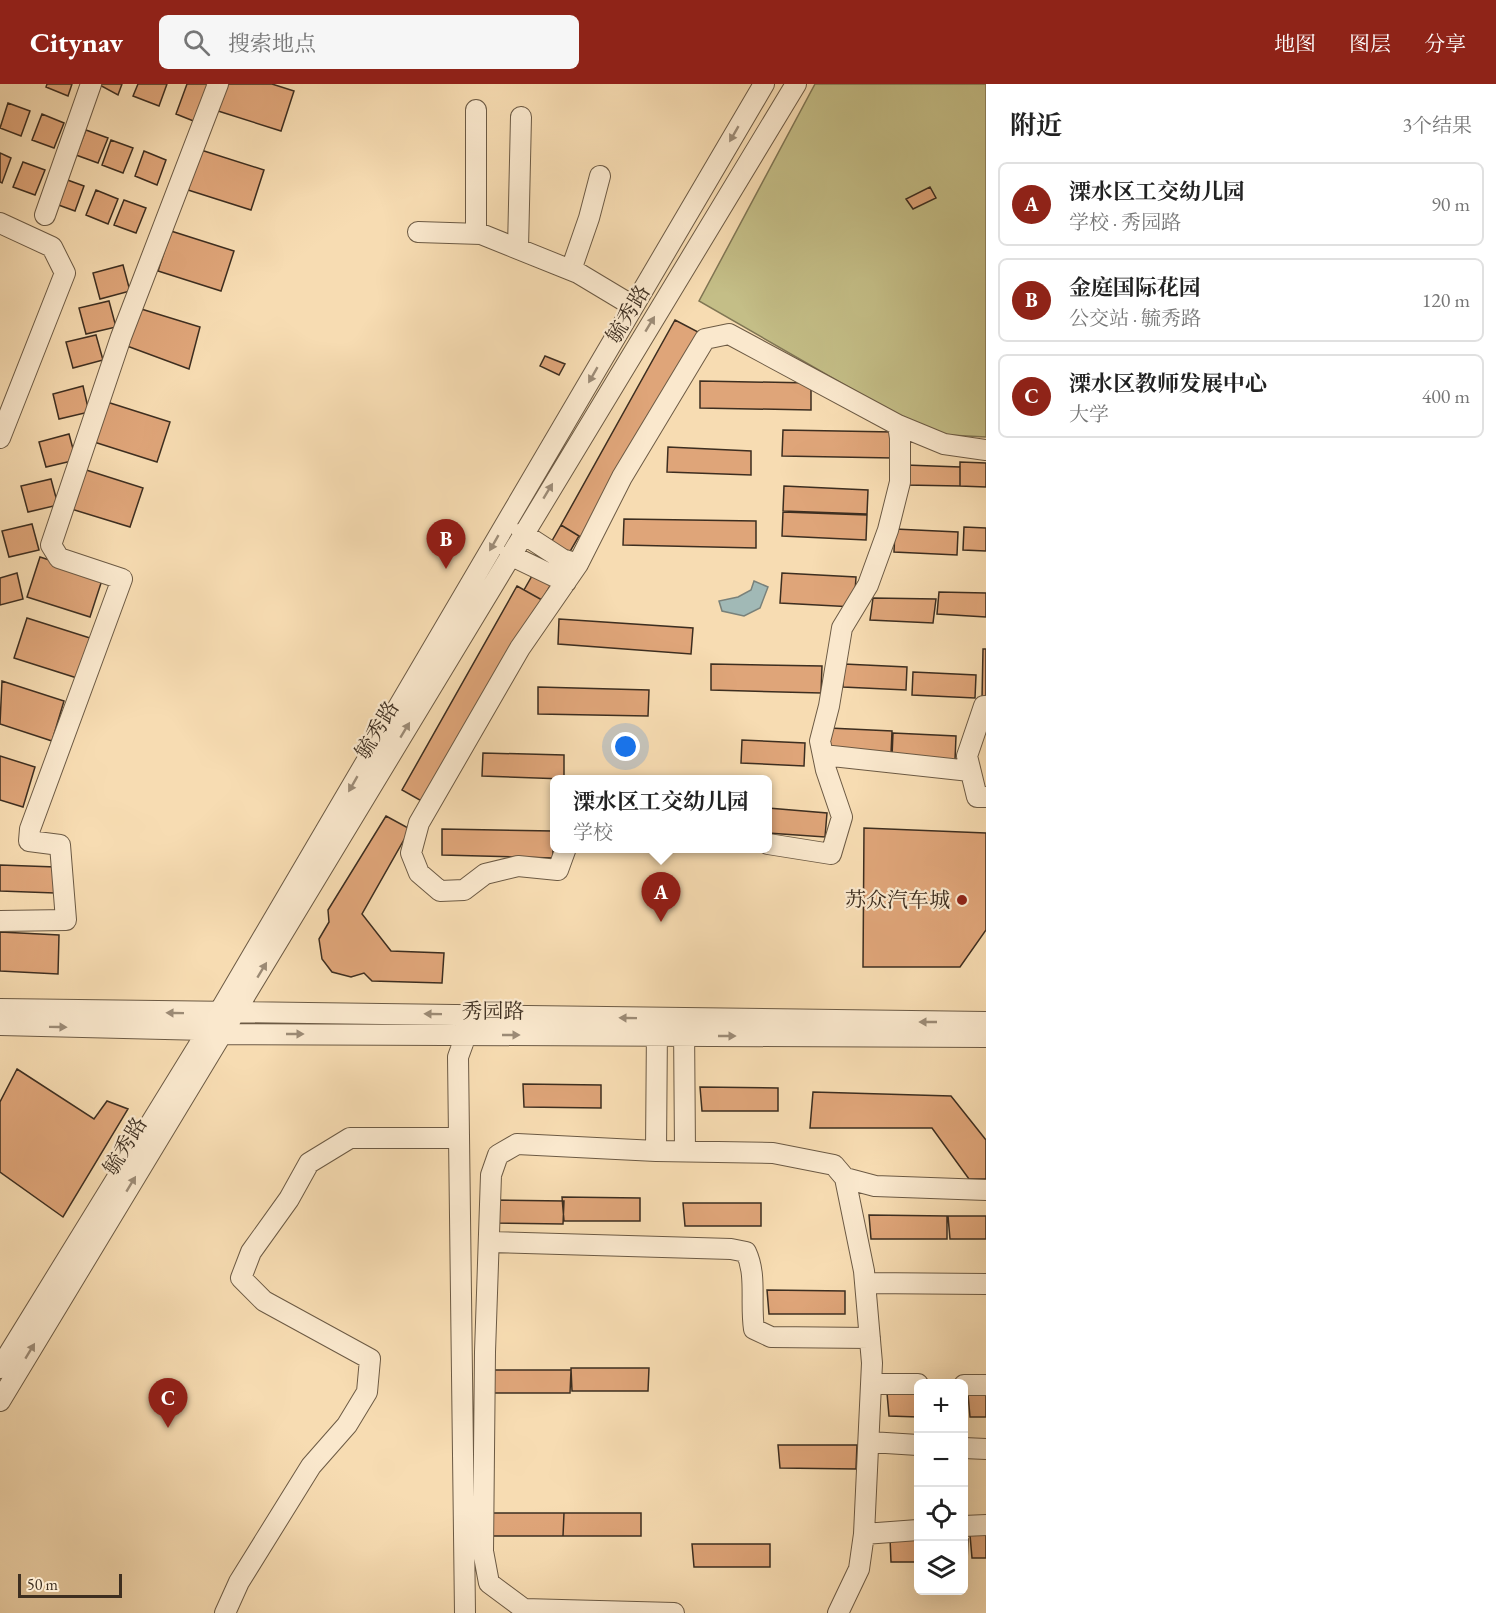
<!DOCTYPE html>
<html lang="zh">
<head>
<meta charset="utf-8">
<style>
  body { margin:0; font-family:"EB Garamond","Noto Serif SC",serif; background:#f6f6f6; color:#222 }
  .controls { position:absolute; right:18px; bottom:18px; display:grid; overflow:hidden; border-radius:9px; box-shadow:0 6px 24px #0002 }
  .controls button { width:54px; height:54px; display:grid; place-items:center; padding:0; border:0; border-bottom:2px solid #e0e0e0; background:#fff; color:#222; font:30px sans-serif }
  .scale { position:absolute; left:18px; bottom:15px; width:104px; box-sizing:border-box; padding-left:6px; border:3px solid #3d2e20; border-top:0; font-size:16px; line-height:21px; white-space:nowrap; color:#3d2e20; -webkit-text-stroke:4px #fae8cd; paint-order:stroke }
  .you { position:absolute; left:626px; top:663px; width:21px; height:21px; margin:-15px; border:4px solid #fff; border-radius:50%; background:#1a73e8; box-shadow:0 0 0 9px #1a73e833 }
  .badge { display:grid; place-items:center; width:39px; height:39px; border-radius:50%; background:#8f2418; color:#fff; font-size:20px; font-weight:700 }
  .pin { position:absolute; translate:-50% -50px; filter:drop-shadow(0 2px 3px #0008) }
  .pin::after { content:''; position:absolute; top:32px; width:21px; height:18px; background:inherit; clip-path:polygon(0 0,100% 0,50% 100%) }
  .popup { position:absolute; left:550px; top:691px; width:222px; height:78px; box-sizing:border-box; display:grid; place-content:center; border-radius:9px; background:#fff; filter:drop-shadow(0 2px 4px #0005); font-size:20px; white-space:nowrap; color:#767676 }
  .popup b { font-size:22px; color:#222 }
  .popup::after { content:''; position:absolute; left:50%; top:100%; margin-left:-12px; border:12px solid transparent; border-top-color:#fff }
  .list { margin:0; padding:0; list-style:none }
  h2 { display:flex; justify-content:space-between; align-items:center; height:78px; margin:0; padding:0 24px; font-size:26px }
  h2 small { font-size:20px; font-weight:400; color:#767676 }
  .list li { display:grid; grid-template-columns:39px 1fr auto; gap:18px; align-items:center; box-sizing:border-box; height:84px; margin:0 12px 12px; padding:0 12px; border:2px solid #e0e0e0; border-radius:9px }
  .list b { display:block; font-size:22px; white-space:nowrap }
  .list p { margin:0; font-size:20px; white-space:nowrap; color:#767676 }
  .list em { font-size:20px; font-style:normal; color:#767676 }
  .icon { flex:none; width:33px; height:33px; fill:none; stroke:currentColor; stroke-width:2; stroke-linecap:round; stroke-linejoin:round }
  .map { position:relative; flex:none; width:986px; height:1529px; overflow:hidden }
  header { display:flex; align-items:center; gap:36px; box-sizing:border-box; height:84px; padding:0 30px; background:#8f2418; color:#fff }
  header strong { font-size:28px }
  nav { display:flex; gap:33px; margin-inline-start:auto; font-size:21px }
  .search { width:420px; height:54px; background:#f6f6f6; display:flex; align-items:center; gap:15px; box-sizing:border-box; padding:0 21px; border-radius:9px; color:#767676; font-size:22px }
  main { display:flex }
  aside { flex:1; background:#fff }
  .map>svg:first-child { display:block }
  .green { fill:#c4be87; stroke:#807654; stroke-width:1.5 }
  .water { fill:#a1b9b6; stroke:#79817a; stroke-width:1.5 }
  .building { fill:#dfa579; stroke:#3d2e20; stroke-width:1.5 }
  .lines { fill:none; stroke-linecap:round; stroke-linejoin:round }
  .minor-casing { stroke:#6c5a44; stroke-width:22 }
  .minor { stroke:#fae8cd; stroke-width:20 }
  .oneway { fill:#9c8b76 }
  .poi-dot { fill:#8f2418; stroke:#fae8cd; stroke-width:2 }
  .labels { text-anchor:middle; stroke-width:4.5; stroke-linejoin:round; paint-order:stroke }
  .street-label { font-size:21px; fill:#3d2e20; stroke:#fae8cd }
  .poi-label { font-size:21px; fill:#3d2e20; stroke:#fae8cd; text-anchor:end }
</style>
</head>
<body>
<header>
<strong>Citynav</strong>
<div class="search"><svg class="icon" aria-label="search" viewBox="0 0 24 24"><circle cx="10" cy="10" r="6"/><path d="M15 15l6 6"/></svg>搜索地点</div>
<nav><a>地图</a><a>图层</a><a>分享</a></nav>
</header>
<main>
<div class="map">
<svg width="986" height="1529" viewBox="0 0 986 1529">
  <rect width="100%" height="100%" fill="#f7dcb2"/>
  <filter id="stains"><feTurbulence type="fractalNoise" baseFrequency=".00333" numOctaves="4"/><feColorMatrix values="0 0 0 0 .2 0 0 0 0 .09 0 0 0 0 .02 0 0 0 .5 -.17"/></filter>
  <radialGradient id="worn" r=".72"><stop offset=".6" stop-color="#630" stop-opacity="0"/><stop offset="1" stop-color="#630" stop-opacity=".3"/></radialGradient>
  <path class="green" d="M815 0H986V353L930 350 699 217Z"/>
  <path class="water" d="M754 497 768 503 760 524 744 532 722 527 719 517 738 513 751 506Z"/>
  <path class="building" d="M47 0H72L68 12 46 3Z
    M98 0H122L118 11Z
    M138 0H167L159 22 133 12Z
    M187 0H211L196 38 176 30Z
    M227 0H272L294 7 281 47 218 27Z
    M8 19 30 27 21 52 0 44Z
    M42 30 64 39 54 64 32 56Z
    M86 46 108 54 98 79 76 71Z
    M111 56 133 64 123 89 102 81Z
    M201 66 264 86 251 126 188 106Z
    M144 67 166 76 157 101 135 92Z
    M0 69 11 74 2 99 0 98Z
    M23 78 45 86 35 111 13 103Z
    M62 94 84 102 75 127 53 119Z
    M930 103 936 114 913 125 906 115Z
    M96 106 118 115 108 140 86 131Z
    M124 116 146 124 136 149 114 141Z
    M171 147 234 167 221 207 158 187Z
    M123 181 130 207 100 215 93 189Z
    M109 217 116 243 86 250 79 224Z
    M138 224 200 243 189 285 127 262Z
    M675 236 700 249 583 453 579 452 561 441Z
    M96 251 103 276 73 284 66 258Z
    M545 272 565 280 559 291 540 282Z
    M700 297 811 299V326L700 324Z
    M83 302 89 328 59 335 53 310Z
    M107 318 170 338 157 378 94 358Z
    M783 346 893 348V374L782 372Z
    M69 350 76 376 46 383 39 358Z
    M668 363 751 367V391L667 388Z
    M960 378 986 379V403L960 402Z
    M906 381 960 383V402L905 401Z
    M80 384 143 404 130 443 68 424Z
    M51 395 58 421 28 428 21 402Z
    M784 402 868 406 867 430 783 427Z
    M783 428 867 431 866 456 782 452Z
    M624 435 756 437V464L623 461Z
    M32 440 39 466 9 473 2 447Z
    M561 441 579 452 542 516 524 506Z
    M964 443 986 444V467L963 466Z
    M895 445 958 448 957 471 894 468Z
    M40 473 103 493 90 533 27 513Z
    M17 489 23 515 0 521V494Z
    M782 489 856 493 854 523 780 519Z
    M517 502 542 516 425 719 402 706Z
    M939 508 986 509V533L937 530Z
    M873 514 936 515 933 539 870 536Z
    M27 534 90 554 77 594 14 574Z
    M559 535 693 544 691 570 558 560Z
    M983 565H986V615H982Z
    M711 580 822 582 821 609 711 606Z
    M844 580 907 583 906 606 843 603Z
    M913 588 976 591 975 614 912 611Z
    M2 597 64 617 52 657 0 640Z
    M538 603 649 606 648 632 538 630Z
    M829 644 892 647 891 670 828 667Z
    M893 649 956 652 955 676 892 672Z
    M742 656 805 659 804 682 741 679Z
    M483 669 564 671V695L482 692Z
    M0 672 35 683 23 723 0 716Z
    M768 724 827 729 825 753 768 749Z
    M386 732 410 745 362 830 391 867 444 869 442 899 372 897 364 889 351 893 332 888 322 875 319 855 329 838 328 826Z
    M864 744 986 749V846L960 883H863Z
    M442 745 553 747V774L442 771Z
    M0 781 56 783 55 809 0 807Z
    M0 848 59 851 58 890 0 887Z
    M17 985 94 1035 107 1017 128 1025 63 1133 0 1088V1018Z
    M523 1000 601 1001V1024L524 1023Z
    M700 1003 778 1004V1027H702Z
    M813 1008 951 1012 986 1056V1095H969L932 1044H810Z
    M562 1113 640 1114V1137H564Z
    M495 1116 564 1117 563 1140 495 1139Z
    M683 1119H761V1142H685Z
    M869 1131 947 1132V1155H871Z
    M948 1132H986V1155H950Z
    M767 1206 845 1207V1230H769Z
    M571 1284H649L648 1307H572Z
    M492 1286H571L570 1309H494Z
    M887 1309H918V1333L889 1332Z
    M968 1310H986V1333H970Z
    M778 1361H857L856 1385 780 1384Z
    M486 1429H564L563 1452H487Z
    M564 1429H641V1452H563Z
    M970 1451H986V1474H972Z
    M890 1454 918 1455V1478H891Z
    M964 1455H968L967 1478H964Z
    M692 1460H770V1483H694Z"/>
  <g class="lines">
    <defs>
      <path id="minor" d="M45 131 91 0
        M0 139 52 163 65 189 0 354
        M418 148 481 150 578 189 633 222
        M476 150V26
        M518 164 521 33
        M571 186 589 134 600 92
        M898 341 944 360 986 366
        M522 449 562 475 578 480
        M510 471 566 498
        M986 622H984L967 672 977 713H986
        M823 671 970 687
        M566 764 558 786 518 782 485 790 464 806 440 807 419 789 411 769 419 739 520 564 578 480 622 393 705 255 729 250 898 341 900 354V398L888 446 868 501 842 544 829 622 820 657 826 686 842 733 831 770 768 760
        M0 837 66 836 60 761 29 757 30 745 122 495 59 474 51 461 121 253 218 0
        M0 925 986 938
        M684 940 685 1067
        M0 941 206 946 222 950 986 953
        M656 1067 657 941
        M845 1094 875 1102 986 1106
        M489 1158 731 1165 746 1168C757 1191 750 1219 754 1245L771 1253 870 1254
        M865 1199 986 1200
        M0 1284 218 930 764 0
        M872 1300H918
        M964 1301H986
        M0 1317 796 0
        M870 1358 918 1361
        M964 1364 986 1365
        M964 1442 986 1441
        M864 1450 918 1446
        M225 1529 239 1498 311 1382 347 1341 367 1308 370 1275 264 1217 241 1194 251 1168 289 1115 309 1079 350 1054H459
        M465 1529 458 973 466 951
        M674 1529 524 1525 489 1499 483 1467 485 1268 491 1091 498 1071 517 1060 656 1067 773 1069 834 1081 845 1094 864 1187 872 1279 864 1450 859 1485 838 1529"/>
    </defs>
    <use href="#minor" class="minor-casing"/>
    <use href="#minor" class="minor"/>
  </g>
  <defs><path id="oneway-solid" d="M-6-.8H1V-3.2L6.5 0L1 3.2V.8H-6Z" transform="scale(1.5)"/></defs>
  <g class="oneway">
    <use href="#oneway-solid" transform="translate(734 50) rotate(120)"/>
    <use href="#oneway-solid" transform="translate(650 240) rotate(-59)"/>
    <use href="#oneway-solid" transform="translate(593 291) rotate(120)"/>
    <use href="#oneway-solid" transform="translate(548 407) rotate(-59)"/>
    <use href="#oneway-solid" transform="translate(494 459) rotate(120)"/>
    <use href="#oneway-solid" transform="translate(405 646) rotate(-59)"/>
    <use href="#oneway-solid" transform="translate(353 700) rotate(120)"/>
    <use href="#oneway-solid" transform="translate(262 886) rotate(-59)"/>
    <use href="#oneway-solid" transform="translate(175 929) rotate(-179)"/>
    <use href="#oneway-solid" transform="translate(433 930) rotate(-179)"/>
    <use href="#oneway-solid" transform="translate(628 934) rotate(-179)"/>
    <use href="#oneway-solid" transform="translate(928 938) rotate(-180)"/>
    <use href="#oneway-solid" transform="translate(58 943) rotate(1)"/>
    <use href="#oneway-solid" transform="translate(295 950)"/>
    <use href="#oneway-solid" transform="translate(511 951)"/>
    <use href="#oneway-solid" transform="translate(727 952)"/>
    <use href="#oneway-solid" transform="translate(131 1100) rotate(-59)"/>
    <use href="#oneway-solid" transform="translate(30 1267) rotate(-59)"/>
  </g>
  <circle class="poi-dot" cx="962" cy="816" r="6"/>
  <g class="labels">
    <g class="street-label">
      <text transform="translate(628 230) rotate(-59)" y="7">毓秀路</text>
      <text transform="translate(377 646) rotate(-59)" y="7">毓秀路</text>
      <text x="493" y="934">秀园路</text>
      <text transform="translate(125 1062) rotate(-59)" y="7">毓秀路</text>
    </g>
    <g class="poi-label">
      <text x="950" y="823">苏众汽车城</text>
    </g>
  </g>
  <rect width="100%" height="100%" filter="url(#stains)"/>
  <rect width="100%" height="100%" fill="url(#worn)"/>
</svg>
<div class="controls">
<button>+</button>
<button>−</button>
<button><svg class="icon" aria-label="locate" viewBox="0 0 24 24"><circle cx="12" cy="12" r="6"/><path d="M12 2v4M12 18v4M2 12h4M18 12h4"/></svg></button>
<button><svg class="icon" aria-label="layers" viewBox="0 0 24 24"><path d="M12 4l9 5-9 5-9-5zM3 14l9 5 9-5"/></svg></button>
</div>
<div class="scale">50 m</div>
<div class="you"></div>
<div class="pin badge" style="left:661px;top:838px">A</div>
<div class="popup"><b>溧水区工交幼儿园</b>学校</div>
<div class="pin badge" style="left:446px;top:485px">B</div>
<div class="pin badge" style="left:168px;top:1344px">C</div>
</div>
<aside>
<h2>附近<small>3个结果</small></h2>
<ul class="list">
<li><span class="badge">A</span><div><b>溧水区工交幼儿园</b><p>学校 · 秀园路</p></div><em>90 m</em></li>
<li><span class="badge">B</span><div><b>金庭国际花园</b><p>公交站 · 毓秀路</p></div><em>120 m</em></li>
<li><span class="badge">C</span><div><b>溧水区教师发展中心</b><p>大学</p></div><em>400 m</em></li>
</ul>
</aside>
</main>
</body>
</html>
